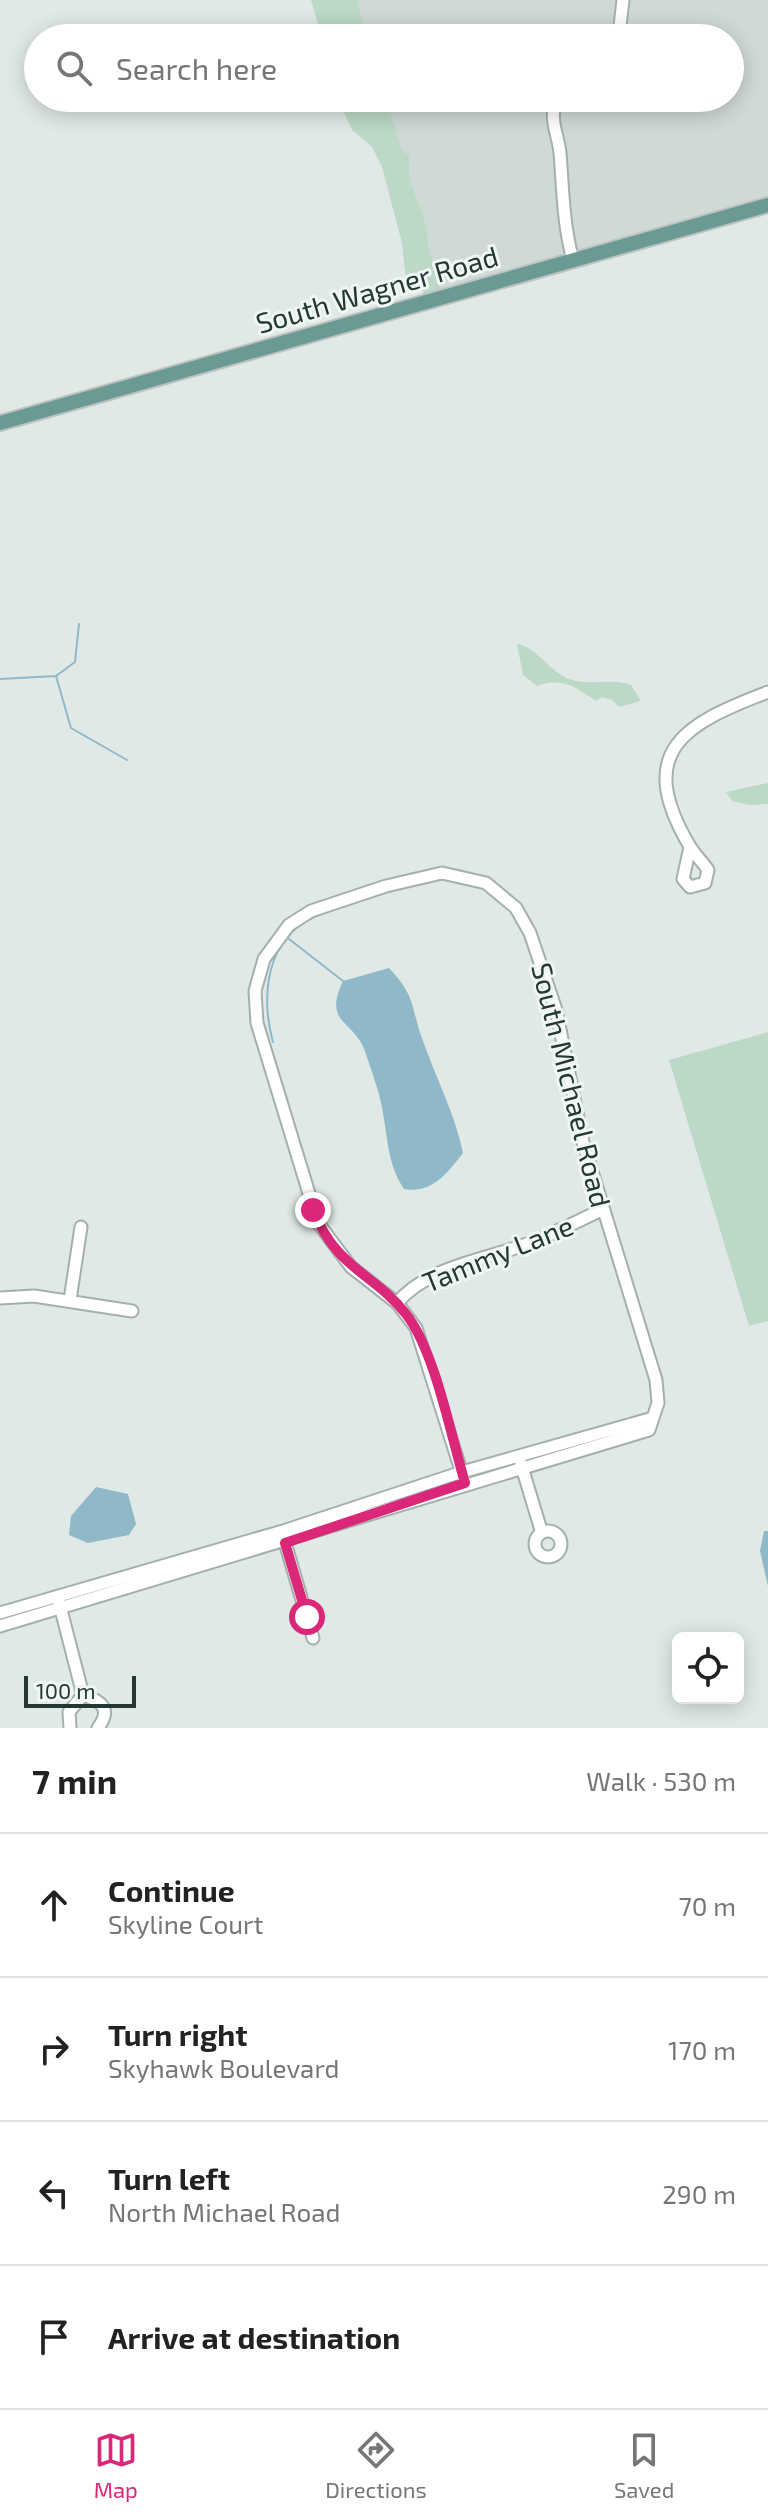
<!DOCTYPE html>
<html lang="en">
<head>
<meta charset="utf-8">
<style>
  body { margin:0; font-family:"Exo 2",sans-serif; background:#f2f2f2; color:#222 }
  .controls { position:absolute; right:24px; bottom:24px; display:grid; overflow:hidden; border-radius:12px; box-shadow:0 4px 20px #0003 }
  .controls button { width:72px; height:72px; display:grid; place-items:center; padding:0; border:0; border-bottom:2px solid #e0e0e0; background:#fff; color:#222; font:40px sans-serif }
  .scale { position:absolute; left:24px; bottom:20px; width:112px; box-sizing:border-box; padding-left:8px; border:4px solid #233834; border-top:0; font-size:22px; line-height:28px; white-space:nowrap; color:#233834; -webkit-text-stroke:6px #f0f6f4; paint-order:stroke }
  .stop { position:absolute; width:24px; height:24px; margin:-18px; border:6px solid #db2777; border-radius:50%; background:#fff }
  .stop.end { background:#db2777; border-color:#fff; box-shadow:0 2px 8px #0008 }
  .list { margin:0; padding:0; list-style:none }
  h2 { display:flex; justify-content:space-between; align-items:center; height:104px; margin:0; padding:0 32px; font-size:34px }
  h2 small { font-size:26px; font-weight:400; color:#767676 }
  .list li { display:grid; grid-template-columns:52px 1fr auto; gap:24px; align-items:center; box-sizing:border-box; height:144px; padding:0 32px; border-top:2px solid #e0e0e0 }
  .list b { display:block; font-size:30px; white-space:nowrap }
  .list p { margin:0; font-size:26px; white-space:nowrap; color:#767676 }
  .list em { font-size:26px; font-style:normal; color:#767676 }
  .icon { flex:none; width:44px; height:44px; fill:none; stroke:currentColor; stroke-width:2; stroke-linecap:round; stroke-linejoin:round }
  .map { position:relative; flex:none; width:768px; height:1728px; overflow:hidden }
  .search { position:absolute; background:#fff; box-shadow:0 4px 20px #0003; left:24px; right:24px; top:24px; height:88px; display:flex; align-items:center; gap:20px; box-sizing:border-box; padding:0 28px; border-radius:44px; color:#767676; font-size:30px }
  .sheet { height:680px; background:#fff }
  nav { display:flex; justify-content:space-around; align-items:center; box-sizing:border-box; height:112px; border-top:2px solid #e0e0e0; background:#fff; font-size:22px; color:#767676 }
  nav a { display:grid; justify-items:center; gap:4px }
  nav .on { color:#db2777 }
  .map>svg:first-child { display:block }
  .built { fill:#cfd9d5 }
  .green { fill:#bcd8c6 }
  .water { fill:#8fb9c8 }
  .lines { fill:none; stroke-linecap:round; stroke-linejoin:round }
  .stream { stroke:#8fb9c8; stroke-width:2 }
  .minor-casing { stroke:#a4b0ad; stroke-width:15 }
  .major-casing { stroke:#bdc3c2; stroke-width:18 }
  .minor { stroke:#fff; stroke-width:11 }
  .major { stroke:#6a9a93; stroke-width:14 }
  .route { stroke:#db2777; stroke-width:10 }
  .labels { text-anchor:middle; stroke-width:6; stroke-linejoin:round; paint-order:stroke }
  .street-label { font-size:28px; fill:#233834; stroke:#f0f6f4 }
</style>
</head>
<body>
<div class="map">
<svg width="768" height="1728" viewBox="0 0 768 1728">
  <rect width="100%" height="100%" fill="#e0e9e6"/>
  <path class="built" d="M353 0H768V196L438 292 382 98H730V38H364Z"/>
  <path class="green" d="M311 0H357L367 38H322Z
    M337 98H386L402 151 409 155V178L427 228 428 246 442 293 425 298 422 288 406 280 402 243 382 167 372 147 352 130Z
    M517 644C540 649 547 670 569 679 588 686 611 678 631 685L641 701 619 707 612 700 602 697 596 701C576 687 561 676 537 686L523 675Z
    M768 783V804L750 805 732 801 726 792Z
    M768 1032V1321L749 1326 669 1060Z"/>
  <path class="water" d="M389 968C417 998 410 1006 423 1041 436 1078 455 1114 463 1153 447 1174 431 1194 404 1189 388 1165 388 1141 383 1113 380 1093 372 1073 366 1054 355 1019 322 1025 343 981Z
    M96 1487 128 1494 136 1524 129 1535 88 1543 69 1535 71 1516Z
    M764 1531H768V1586L760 1551Z"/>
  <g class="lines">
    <path class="stream" d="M56 676 75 662 79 624
      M0 679 56 676 71 728 127 760
      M362 900 388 892
      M289 939 343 981
      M273 1042C262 1002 264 949 303 923 318 913 338 909 355 902"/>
    <defs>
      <path id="minor" d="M614 38 620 26 623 0
        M557 98C548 119 558 133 560 153 563 190 563 224 573 260
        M690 847 683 879 690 887 705 883 708 870C702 861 694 854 689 845 634 751 684 724 768 692
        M0 1298 34 1296 132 1311
        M70 1300 81 1227
        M397 1303C427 1267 483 1260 524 1245 551 1235 577 1222 603 1209
        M521 1464 541 1530
        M535 1544a13 13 0 1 1 26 0a13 13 0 1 1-26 0Z
        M284 1539 313 1638
        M59 1602 83 1695
        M0 1613 283 1531 462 1472 653 1418
        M0 1626 649 1430 658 1403 656 1380 583 1142 556 1010 530 933 516 908 486 883 442 873 386 886 311 911 289 925 264 959 255 991 257 1023 318 1223 351 1267 397 1303 416 1328 465 1483
        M70 1728 69 1712 83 1695C102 1701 112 1709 98 1728"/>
      <path id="major" d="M0 423 768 205"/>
    </defs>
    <use href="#minor" class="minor-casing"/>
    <use href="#major" class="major-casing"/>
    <use href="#minor" class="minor"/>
    <use href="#major" class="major"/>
  </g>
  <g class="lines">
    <path class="route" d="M307 1617 285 1543 465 1483C451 1436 435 1351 406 1314 373 1272 337 1270 313 1210"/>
  </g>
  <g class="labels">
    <g class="street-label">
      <text transform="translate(377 290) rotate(-16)" y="10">South Wagner Road</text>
      <text transform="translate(571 1085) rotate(76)" y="10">South Michael Road</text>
      <text transform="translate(498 1254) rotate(-22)" y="10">Tammy Lane</text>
    </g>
  </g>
</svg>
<div class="controls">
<button><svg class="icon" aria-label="locate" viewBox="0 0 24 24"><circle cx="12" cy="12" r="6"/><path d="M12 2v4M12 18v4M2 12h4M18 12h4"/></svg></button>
</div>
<div class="scale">100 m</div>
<div class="stop" style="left:307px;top:1617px"></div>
<div class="stop end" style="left:313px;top:1210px"></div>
<div class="search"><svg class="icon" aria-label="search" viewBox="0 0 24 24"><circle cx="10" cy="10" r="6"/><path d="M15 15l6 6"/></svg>Search here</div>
</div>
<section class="sheet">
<h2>7 min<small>Walk · 530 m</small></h2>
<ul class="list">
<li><svg class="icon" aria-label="ahead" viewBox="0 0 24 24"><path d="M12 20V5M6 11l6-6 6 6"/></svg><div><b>Continue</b><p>Skyline Court</p></div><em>70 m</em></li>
<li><svg class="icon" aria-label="right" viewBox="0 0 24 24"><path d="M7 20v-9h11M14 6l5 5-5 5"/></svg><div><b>Turn right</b><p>Skyhawk Boulevard</p></div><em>170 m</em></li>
<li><svg class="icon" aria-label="left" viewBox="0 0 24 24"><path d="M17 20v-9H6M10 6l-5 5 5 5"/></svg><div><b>Turn left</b><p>North Michael Road</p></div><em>290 m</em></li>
<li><svg class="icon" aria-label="arrive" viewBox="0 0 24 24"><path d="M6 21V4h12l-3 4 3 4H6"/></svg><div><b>Arrive at destination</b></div></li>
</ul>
</section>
<nav>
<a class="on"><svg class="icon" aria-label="map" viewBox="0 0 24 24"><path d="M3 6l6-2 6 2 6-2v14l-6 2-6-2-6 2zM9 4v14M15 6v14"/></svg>Map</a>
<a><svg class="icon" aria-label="directions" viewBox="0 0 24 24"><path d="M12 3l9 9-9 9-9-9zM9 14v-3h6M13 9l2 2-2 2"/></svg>Directions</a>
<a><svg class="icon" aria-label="saved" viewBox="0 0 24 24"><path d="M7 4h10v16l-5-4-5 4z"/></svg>Saved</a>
</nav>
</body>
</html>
